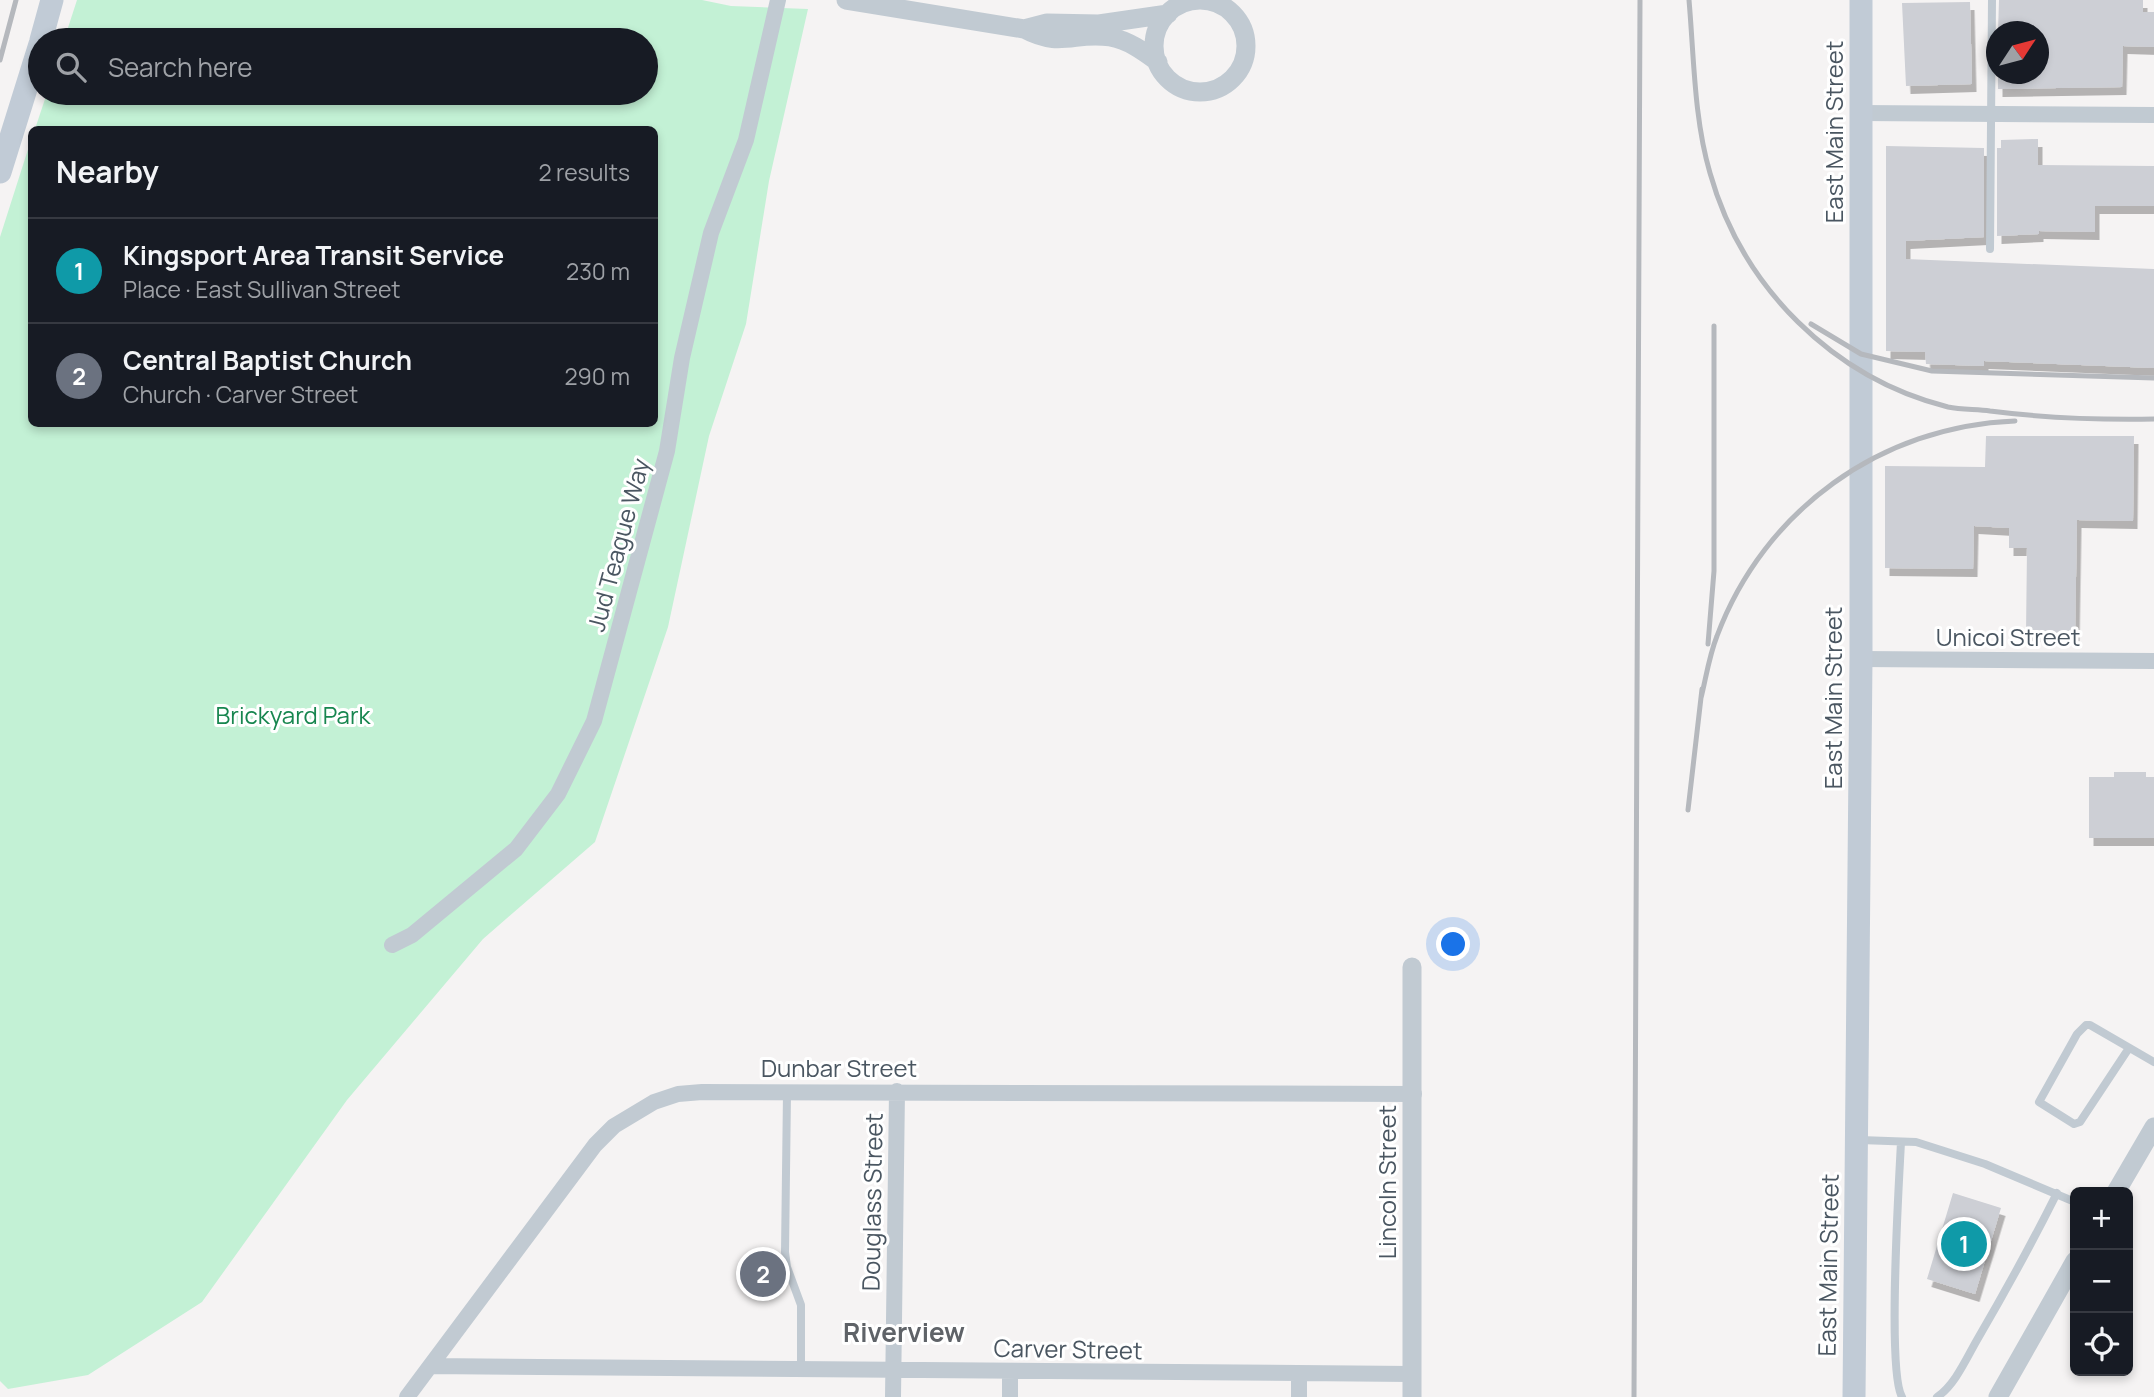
<!DOCTYPE html>
<html lang="en">
<head>
<meta charset="utf-8">
<style>
  body { margin:0; font-family:Manrope,sans-serif; background:#20242c; color:#f1f3f6 }
  .controls { position:absolute; right:21px; bottom:21px; display:grid; overflow:hidden; border-radius:10px; box-shadow:0 4px 10px #0003 }
  .controls button { width:63px; height:63px; display:grid; place-items:center; padding:0; border:0; border-bottom:2px solid #363941; background:#171b24; color:#f1f3f6; font:35px sans-serif }
  .compass { position:absolute; left:1986px; top:21px; width:63px; height:63px; border-radius:50%; background:#171b24; box-shadow:0 4px 10px #0003; rotate:54deg }
  .you { position:absolute; left:1454px; top:945px; width:24px; height:24px; margin:-18px; border:5px solid #fff; border-radius:50%; background:#1a73e8; box-shadow:0 0 0 10px #1a73e833 }
  .badge { display:grid; place-items:center; width:46px; height:46px; border-radius:50%; background:#7c3aed; color:#fff; font-size:23px; font-weight:700 }
  .pin { position:absolute; translate:-50% -50%; border:4px solid #fff; box-shadow:0 2px 7px #0006 }
  .list { margin:0; padding:0; list-style:none }
  h2 { display:flex; justify-content:space-between; align-items:center; height:91px; margin:0; padding:0 28px; font-size:30px }
  h2 small { font-size:23px; font-weight:400; color:#9ea1a6 }
  .list li { display:grid; grid-template-columns:46px 1fr auto; gap:21px; align-items:center; box-sizing:border-box; height:105px; padding:0 28px; border-top:2px solid #363941 }
  .list b { display:block; font-size:26px; white-space:nowrap }
  .list p { margin:0; font-size:23px; white-space:nowrap; color:#9ea1a6 }
  .list em { font-size:23px; font-style:normal; color:#9ea1a6 }
  .icon { flex:none; width:38px; height:38px; fill:none; stroke:currentColor; stroke-width:2; stroke-linecap:round; stroke-linejoin:round }
  .map { position:relative; flex:none; width:2154px; height:1397px; overflow:hidden }
  .search { position:absolute; background:#171b24; box-shadow:0 4px 10px #0003; left:28px; top:28px; width:630px; height:77px; display:flex; align-items:center; gap:18px; box-sizing:border-box; padding:0 24px; border-radius:38px; color:#9ea1a6; font-size:26px }
  .panel { position:absolute; background:#171b24; box-shadow:0 4px 10px #0003; left:28px; top:126px; width:630px; height:301px; border-radius:10px }
  .map>svg:first-child { display:block }
  .green { fill:#c3f1d5 }
  .building { fill:#cdcfd5; filter:url(#shadow) }
  .lines { fill:none; stroke-linecap:round; stroke-linejoin:round }
  .service { stroke:#c1cad2; stroke-width:8 }
  .minor { stroke:#c1cad2; stroke-width:16 }
  .tertiary { stroke:#c1cad2; stroke-width:19 }
  .secondary { stroke:#c1cbd6; stroke-width:23 }
  .rail { stroke:#b5b8bd; stroke-width:5 }
  .labels { text-anchor:middle; stroke-width:6; stroke-linejoin:round; paint-order:stroke }
  .street-label { font-size:24px; fill:#4a5661; stroke:#fff }
  .park-label { font-size:24px; fill:#17864f; stroke:#fff }
  .neighbourhood-label { font-size:26px; font-weight:bold; fill:#5f6368; stroke:#fff }
</style>
</head>
<body>
<div class="map">
<svg width="2154" height="1397" viewBox="0 0 2154 1397">
  <defs>
    <filter id="shadow"><feDropShadow dx="4.5" dy="8" stdDeviation="0" flood-color="#0004"/></filter>
  </defs>
  <rect width="100%" height="100%" fill="#f5f3f3"/>
  <path class="green" d="M77 0H702L731 6 808 9 769 181 746 324 709 436 668 627 595 842 483 939 347 1100 202 1302 88 1375 8 1389 0 1381V237L31 140 32 424H654V130L35 129 47 93H646V40H64Z"/>
  <path class="building" d="M1999 0H2143V12H2154V47L2123 46 2122 87 1998 89V74H2039V32H1998Z
    M1970 2 1972 84 1906 86 1902 3Z
    M2038 139V165L2154 166V206H2095V232L2039 231V234L1997 236V148H2001V140Z
    M1886 146 1984 148V237L1906 241V259L2154 269V368L1984 361V366L1926 364 1925 352 1886 351Z
    M1986 436H2134L2133 521 2077 520 2075 635 2026 634 2027 548H2009V528L1974 526 1973 569 1885 568V466L1985 467Z
    M2114 772H2146V777H2154V838H2089V777H2114Z
    M1953 1193 2001 1208 1975 1294 1927 1279Z"/>
  <g class="lines">
    <path class="service" d="M1990 249 1992 0
      M2129 1048 2080 1122 2074 1124 2039 1102 2077 1034 2086 1025H2090L2154 1062
      M787 1093 785 1252 787 1267 801 1305V1370
      M1860 1140 1916 1142 1985 1164 2075 1202
      M1901 1142C1899 1183 1887 1371 1902 1397
      M1937 1397C1955 1385 1966 1359 1977 1340 2005 1292 2032 1243 2057 1193"/>
    <path class="minor" d="M1861 113 2154 115
      M1861 659 2154 661
      M392 945 412 935 516 849 558 794 594 721 667 451 682 358 711 233 746 140 778 0
      M430 1366 1411 1374
      M1010 1372V1397
      M407 1397 595 1145 614 1126 654 1102 678 1094 702 1092 1414 1094
      M893 1397 897 1091
      M1299 1397V1375"/>
    <path class="tertiary" d="M846 0 1024 29C1061 49 1075 31 1110 37 1128 40 1143 51 1158 62
      M1154 46a46 46 0 1 1 92 0a46 46 0 1 1-92 0Z
      M1024 29 1047 23 1099 24 1168 14
      M2116 1192 2154 1127
      M1412 1397V967
      M1998 1397 2075 1261"/>
    <path class="secondary" d="M41 40 52 0
      M0 172 40 44
      M1854 1397 1861 659V0"/>
    <path class="rail" d="M1689 0C1694 57 1694 119 1710 173 1742 287 1833 378 1948 407 1962 410 1977 409 1990 411 2045 418 2098 420 2154 419
      M0 60 16 0
      M1811 324 1861 354 1932 371 2154 378
      M1708 644 1714 571V326
      M1701 698C1706 678 1709 656 1717 636 1764 510 1881 426 2015 421
      M1688 810 1702 689
      M1634 1397 1640 0"/>
  </g>
  <g class="labels">
    <g class="street-label">
      <text transform="translate(1835 132) rotate(-90)" y="8">East Main Street</text>
      <text transform="translate(619 545) rotate(-75)" y="8">Jud Teague Way</text>
      <text x="2008" y="646">Unicoi Street</text>
      <text transform="translate(1834 698) rotate(-90)" y="8">East Main Street</text>
      <text x="839" y="1077">Dunbar Street</text>
      <text transform="translate(1388 1182) rotate(-90)" y="8">Lincoln Street</text>
      <text transform="translate(873 1202) rotate(-89)" y="8">Douglass Street</text>
      <text transform="translate(1829 1265) rotate(-89)" y="8">East Main Street</text>
      <text transform="translate(1068 1350) rotate(1)" y="8">Carver Street</text>
    </g>
    <g class="park-label">
      <text x="293" y="724">Brickyard Park</text>
    </g>
    <g class="neighbourhood-label">
      <text x="904" y="1342">Riverview</text>
    </g>
  </g>
</svg>
<div class="controls">
<button>+</button>
<button>−</button>
<button><svg class="icon" aria-label="locate" viewBox="0 0 24 24"><circle cx="12" cy="12" r="6"/><path d="M12 2v4M12 18v4M2 12h4M18 12h4"/></svg></button>
</div>
<svg class="compass" viewBox="-18 -18 36 36"><path d="M0-13l5 13h-10z" fill="#e53935"/><path d="M0 13l5-13h-10z" fill="#9ea1a6"/></svg>
<div class="you"></div>
<div class="pin badge" style="left:1964px;top:1244px;background:#0f9aa8">1</div>
<div class="pin badge" style="left:763px;top:1274px;background:#6b7280">2</div>
<div class="search"><svg class="icon" aria-label="search" viewBox="0 0 24 24"><circle cx="10" cy="10" r="6"/><path d="M15 15l6 6"/></svg>Search here</div>
<section class="panel">
<h2>Nearby<small>2 results</small></h2>
<ul class="list">
<li><span class="badge" style="background:#0f9aa8">1</span><div><b>Kingsport Area Transit Service</b><p>Place · East Sullivan Street</p></div><em>230 m</em></li>
<li><span class="badge" style="background:#6b7280">2</span><div><b>Central Baptist Church</b><p>Church · Carver Street</p></div><em>290 m</em></li>
</ul>
</section>
</div>
</body>
</html>
